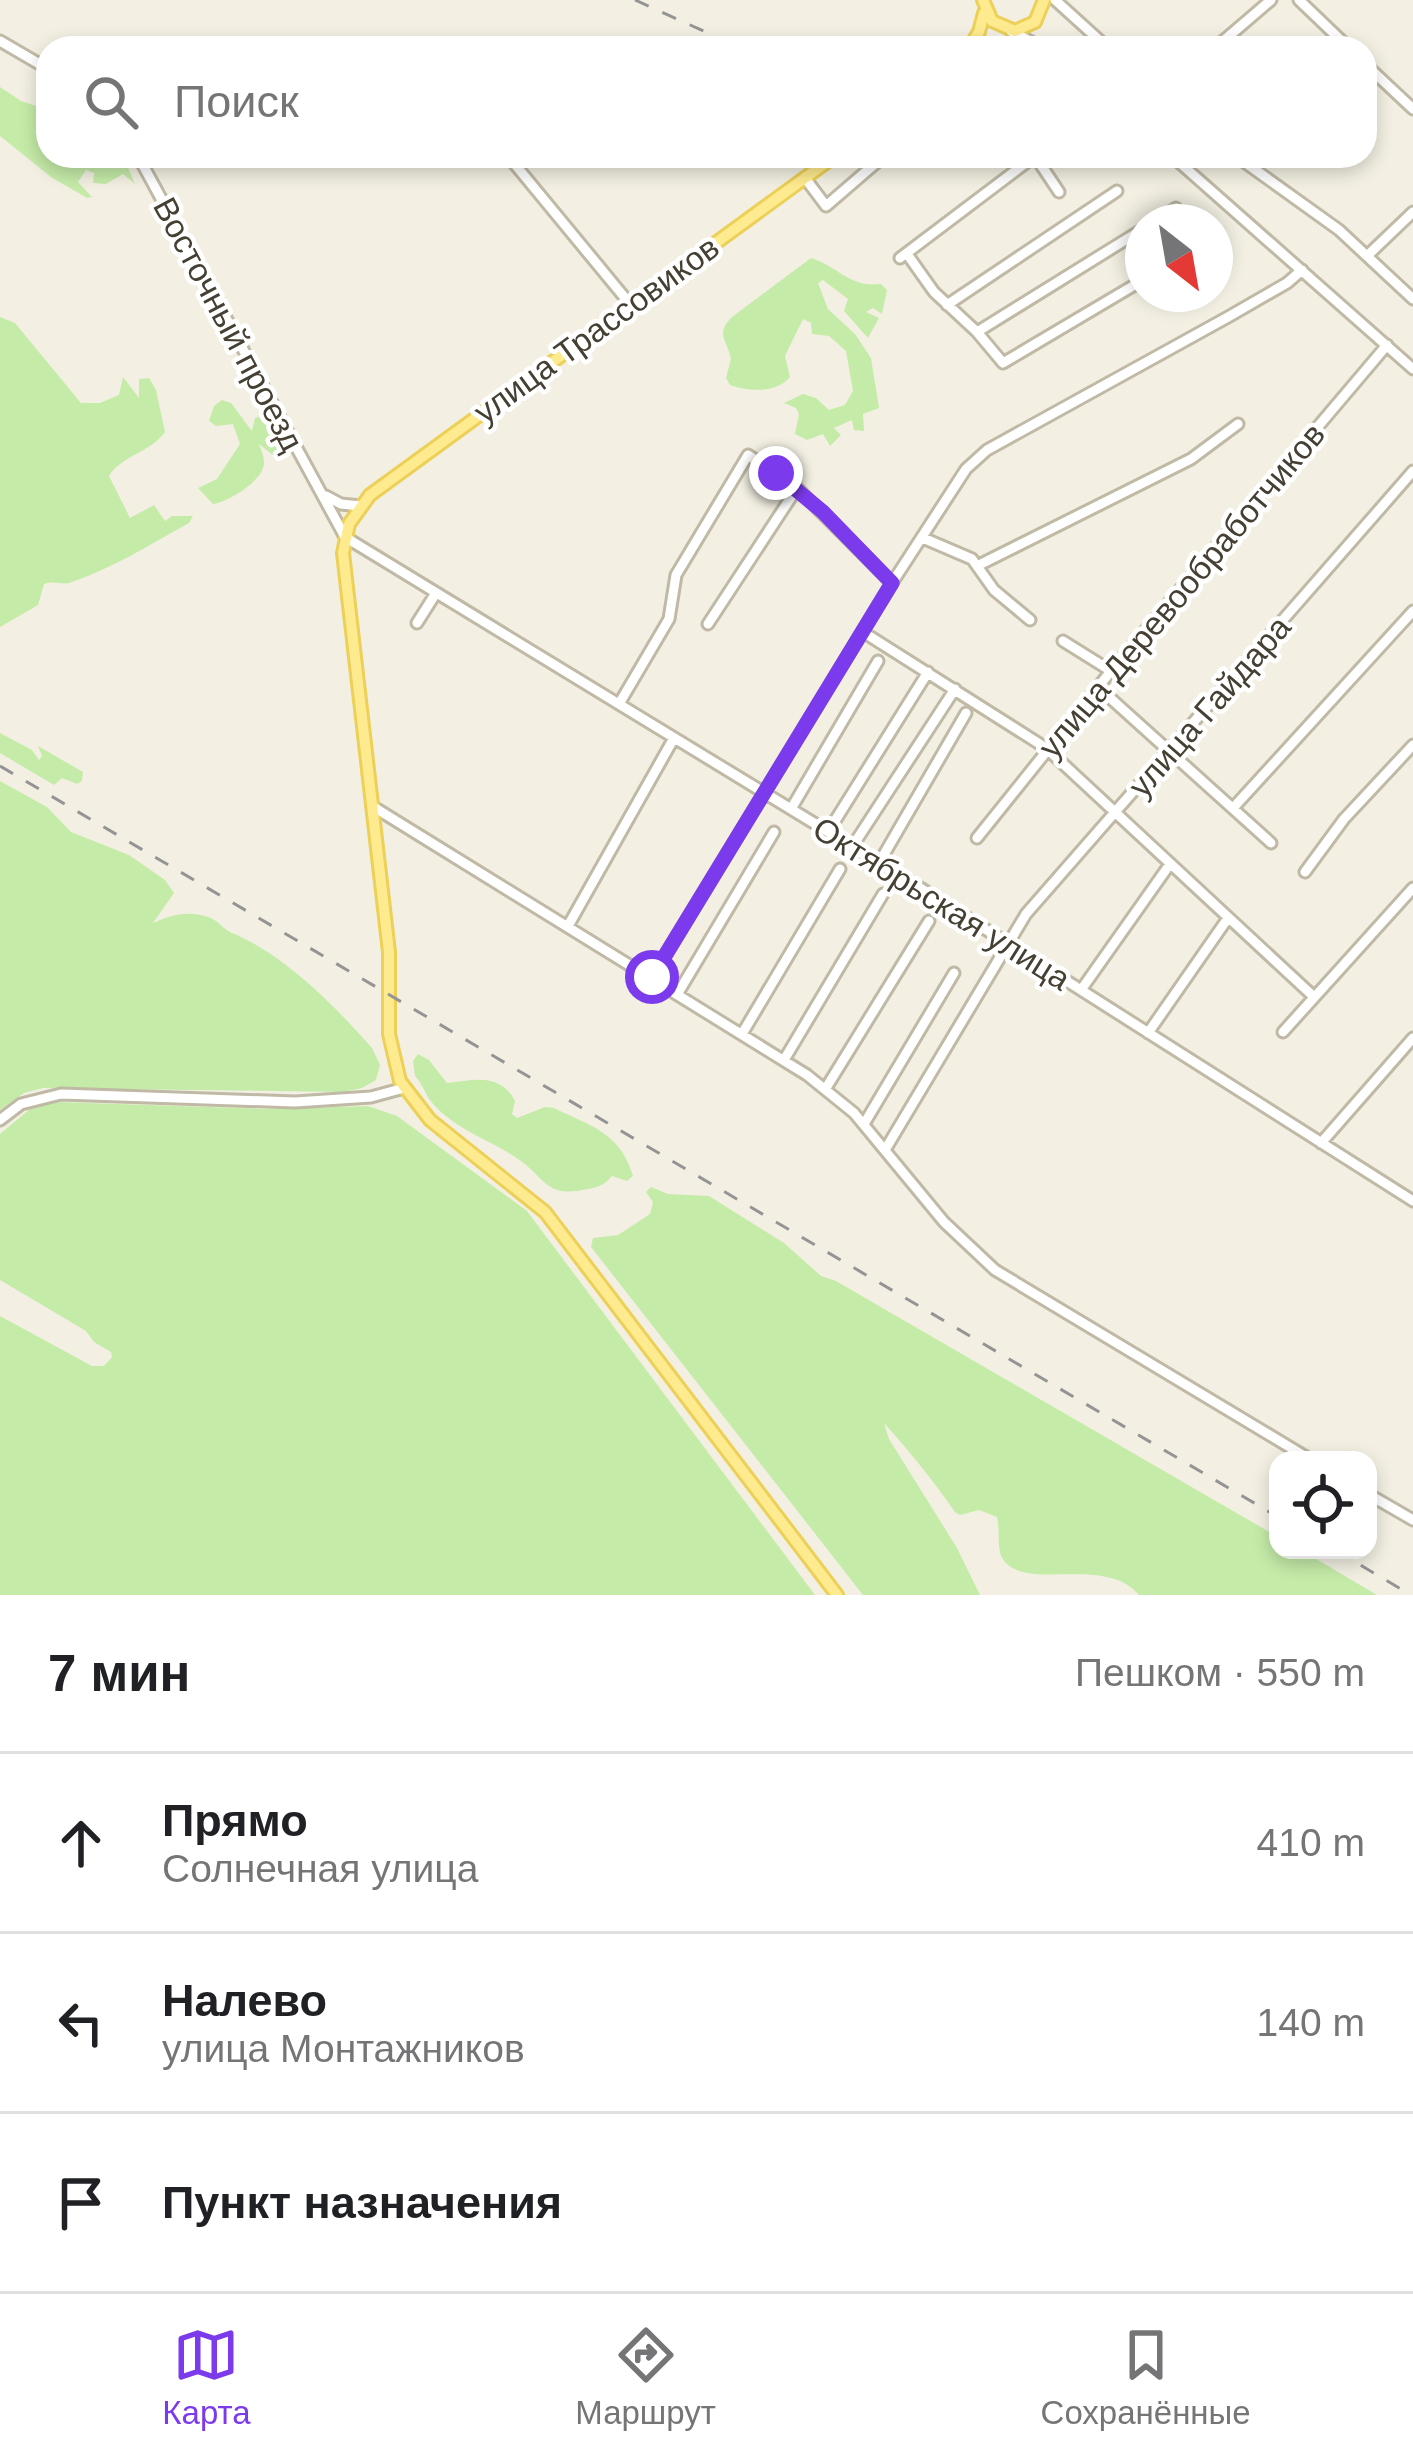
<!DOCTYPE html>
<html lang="ru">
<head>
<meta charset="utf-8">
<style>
  body { margin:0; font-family:Helvetica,sans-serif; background:#f6f6f6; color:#202124 }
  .controls { position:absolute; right:36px; bottom:36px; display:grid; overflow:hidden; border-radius:24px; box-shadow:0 6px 18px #0003 }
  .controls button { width:108px; height:108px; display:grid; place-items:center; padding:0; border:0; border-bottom:3px solid #e0e0e0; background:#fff; color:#202124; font:60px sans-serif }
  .compass { position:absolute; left:1125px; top:204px; width:108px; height:108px; border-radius:50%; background:#fff; box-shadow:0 6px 18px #0003; rotate:149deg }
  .stop { position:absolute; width:36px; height:36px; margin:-27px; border:9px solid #7c3aed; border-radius:50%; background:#fff }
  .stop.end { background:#7c3aed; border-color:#fff; box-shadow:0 3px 12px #0008 }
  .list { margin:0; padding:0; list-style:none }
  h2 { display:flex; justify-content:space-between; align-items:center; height:156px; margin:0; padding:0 48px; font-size:51px }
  h2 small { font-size:39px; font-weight:400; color:#757577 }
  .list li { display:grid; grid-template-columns:78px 1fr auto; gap:36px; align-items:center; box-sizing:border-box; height:180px; padding:0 48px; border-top:3px solid #e0e0e0 }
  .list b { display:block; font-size:45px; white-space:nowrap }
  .list p { margin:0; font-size:39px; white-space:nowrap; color:#757577 }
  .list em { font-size:39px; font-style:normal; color:#757577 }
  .icon { flex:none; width:66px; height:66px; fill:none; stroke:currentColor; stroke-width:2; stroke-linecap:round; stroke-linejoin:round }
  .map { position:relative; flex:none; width:1413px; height:1595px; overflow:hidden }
  .search { position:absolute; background:#fff; box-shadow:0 6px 18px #0003; left:36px; right:36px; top:36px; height:132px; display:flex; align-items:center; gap:30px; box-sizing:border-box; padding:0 42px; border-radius:36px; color:#757577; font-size:45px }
  .sheet { height:696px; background:#fff }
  nav { display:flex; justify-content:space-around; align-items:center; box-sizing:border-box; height:168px; border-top:3px solid #e0e0e0; background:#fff; font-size:33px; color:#757577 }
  nav a { display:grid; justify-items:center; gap:6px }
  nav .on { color:#7c3aed }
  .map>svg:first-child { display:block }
  .green { fill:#c5eba8 }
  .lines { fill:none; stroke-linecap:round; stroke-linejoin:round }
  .minor-casing { stroke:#bfb9a5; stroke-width:15 }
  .major-casing { stroke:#ecd058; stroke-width:16 }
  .minor { stroke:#fff; stroke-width:9 }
  .major { stroke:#ffeb8f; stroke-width:10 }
  .rail { stroke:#949494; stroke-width:3; stroke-dasharray:15 15; stroke-linecap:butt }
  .route { stroke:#7c3aed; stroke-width:15 }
  .labels { text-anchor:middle; stroke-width:9; stroke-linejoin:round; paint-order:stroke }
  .street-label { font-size:33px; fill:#454033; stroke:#fff }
</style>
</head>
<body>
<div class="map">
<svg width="1413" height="1595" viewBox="0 0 1413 1595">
  <rect width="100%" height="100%" fill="#f3f0e3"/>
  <path class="green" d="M0 87 21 101 48 110V156H104L107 165 112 167 116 164 114 156H123L135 184 123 174 106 184 93 183 94 173 86 170 78 182 92 197 87 198 51 177 0 136Z
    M811 258C838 266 849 288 881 284L887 290 882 314 873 308 866 312 879 318 868 338 844 311 848 299 823 280 818 283 828 309 855 334 871 358 879 408 863 414 864 431 854 430 852 420 834 428 841 435 830 446 823 434 807 440 795 434 799 414 796 408 784 403 803 394 816 398 829 410 845 405 853 391 846 351 829 336 812 334 811 323 803 319 785 356 790 377C777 393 749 392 730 385L726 378 731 359C727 340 715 334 732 317Z
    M0 317 15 323 81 403H100L119 395 123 377 139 398V379L149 378 156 390 165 432C151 452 121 456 109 476L130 518 154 505 165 521 172 516H193L189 523C151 544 113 568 72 582 61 586 56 580 44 584L38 605 0 627Z
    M222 400 231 403 252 431 255 418 261 416 280 447 274 456 259 444C261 450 264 456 264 462 265 480 228 502 213 504L198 488 217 479 240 444 233 424 216 426 209 421 214 406Z
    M0 733 32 750 39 760 42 756 38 746 83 772 82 781 77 784 62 778 54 785 0 753Z
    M0 781 47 807 71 832 129 855 165 880 174 893 153 923C170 915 189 910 208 917 218 920 223 929 232 933 284 954 335 1006 372 1048L380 1065 376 1080 362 1088 342 1092 43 1088 24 1093 0 1110Z
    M418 1054 429 1060 447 1083C473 1080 500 1072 515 1101L512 1114 517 1118 545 1107 554 1108C592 1127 620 1132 633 1176L627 1181 612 1176C605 1184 600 1187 588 1189 543 1199 547 1177 515 1157 488 1139 457 1130 434 1105 424 1094 425 1087 415 1076L413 1061Z
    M56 1102 272 1109 368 1106 397 1116 527 1211 815 1595H0V1316L92 1366H104L112 1357 111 1352 94 1342 86 1331 0 1280V1134L30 1109Z
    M651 1187 668 1194 709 1196 784 1243 821 1276 836 1281 1278 1537V1550H1301L1377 1595H1139C1104 1553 1021 1595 1001 1556 997 1543 1000 1529 997 1517L979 1510 960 1515 955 1512C933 1480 910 1452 884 1423L889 1439 957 1548 980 1595H863L591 1247 593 1238 618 1235 650 1214 653 1202 646 1192Z"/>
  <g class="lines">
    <defs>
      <path id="minor" d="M1055 0 1108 48
        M1299 0 1349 48
        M1011 31 1043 48
        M0 41 48 69
        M1215 48 1271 0
        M1365 64 1413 109
        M138 156 345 537 922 889 1413 1201
        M508 156 630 304
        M1035 156 1059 192
        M1172 156 1413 369
        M1236 156 1339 230 1413 299
        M805 178 826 206 884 156
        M1154 222 1176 208
        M907 254 934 292 977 332 1003 363 1143 280
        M1368 255 1413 212
        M900 258 1035 156
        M947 305 1117 191
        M977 332 1143 229
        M326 496 341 504 360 506
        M923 538 972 559 994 590 1030 620
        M979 565 1191 459 1238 424
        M417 623 436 593
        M708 624 797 488
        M863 632 1046 748 1313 996
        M1063 641 1111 671
        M1098 687 1271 843
        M619 704 669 619 676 575 748 455 797 488 892 583
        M372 806 807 1075 854 1113 944 1222 995 1270 1311 1460
        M1234 807 1413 611
        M791 809 878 661
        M828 832 928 672
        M977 838 1111 671 1387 345
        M852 847 955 689
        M879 863 966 713
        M1305 872 1344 819 1413 745
        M568 926 674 738
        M652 977 892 583 966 469 987 450 1228 317 1287 283 1302 270
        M1081 990 1170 864
        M678 993 774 832
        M1283 1032 1413 888
        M1148 1033 1228 918
        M742 1034 840 869
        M784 1060 883 894
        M826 1088 929 921
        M0 1120 21 1104 61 1094 295 1102 371 1097 404 1088
        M864 1124 954 973
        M1321 1143 1413 1038
        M885 1150 1026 914 1413 471
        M1368 1494 1413 1520"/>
      <path id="major" d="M983 0 992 21 1015 31 1035 22 1044 0
        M969 48 979 32 984 13
        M835 156 370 495 349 524 343 553 389 952V1034L400 1081 430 1120 545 1212 837 1595"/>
    </defs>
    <use href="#minor" class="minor-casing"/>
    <use href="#major" class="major-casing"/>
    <use href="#minor" class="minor"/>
    <use href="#major" class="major"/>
    <path class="rail" d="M635 0 741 48
      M0 766 1278 1517
      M1335 1550 1411 1595"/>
  </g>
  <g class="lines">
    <path class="route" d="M652 977 892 583 823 512 776 473"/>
  </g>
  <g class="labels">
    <g class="street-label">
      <text transform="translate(229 324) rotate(62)" y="12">Восточный проезд</text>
      <text transform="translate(596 329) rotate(-36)" y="12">улица Трассовиков</text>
      <text transform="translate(1181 590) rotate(-50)" y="12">улица Деревообработчиков</text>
      <text transform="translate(1209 706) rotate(-49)" y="12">улица Гайдара</text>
      <text transform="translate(942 903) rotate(32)" y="12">Октябрьская улица</text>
    </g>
  </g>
</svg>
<div class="controls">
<button><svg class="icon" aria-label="locate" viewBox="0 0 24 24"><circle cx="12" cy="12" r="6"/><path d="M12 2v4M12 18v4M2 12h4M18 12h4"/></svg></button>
</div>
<svg class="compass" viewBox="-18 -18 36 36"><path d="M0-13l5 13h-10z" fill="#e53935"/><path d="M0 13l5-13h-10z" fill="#757577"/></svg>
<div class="stop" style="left:652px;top:977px"></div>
<div class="stop end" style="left:776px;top:473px"></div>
<div class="search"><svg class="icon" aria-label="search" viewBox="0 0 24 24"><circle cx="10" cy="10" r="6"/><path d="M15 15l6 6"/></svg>Поиск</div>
</div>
<section class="sheet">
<h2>7 мин<small>Пешком · 550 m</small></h2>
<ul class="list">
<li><svg class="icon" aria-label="ahead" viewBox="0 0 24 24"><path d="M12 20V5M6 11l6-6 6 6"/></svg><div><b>Прямо</b><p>Солнечная улица</p></div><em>410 m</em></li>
<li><svg class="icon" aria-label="left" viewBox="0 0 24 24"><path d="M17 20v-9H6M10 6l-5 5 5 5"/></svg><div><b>Налево</b><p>улица Монтажников</p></div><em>140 m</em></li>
<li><svg class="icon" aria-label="arrive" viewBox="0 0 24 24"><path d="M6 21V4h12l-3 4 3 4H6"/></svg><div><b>Пункт назначения</b></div></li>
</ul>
</section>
<nav>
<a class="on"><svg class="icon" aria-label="map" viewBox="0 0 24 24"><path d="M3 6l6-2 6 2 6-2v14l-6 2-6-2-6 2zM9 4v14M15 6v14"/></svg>Карта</a>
<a><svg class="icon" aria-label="directions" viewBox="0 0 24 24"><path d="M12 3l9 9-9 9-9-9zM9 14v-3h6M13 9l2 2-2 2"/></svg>Маршрут</a>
<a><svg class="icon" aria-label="saved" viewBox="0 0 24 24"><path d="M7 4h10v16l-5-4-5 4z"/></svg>Сохранённые</a>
</nav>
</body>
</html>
